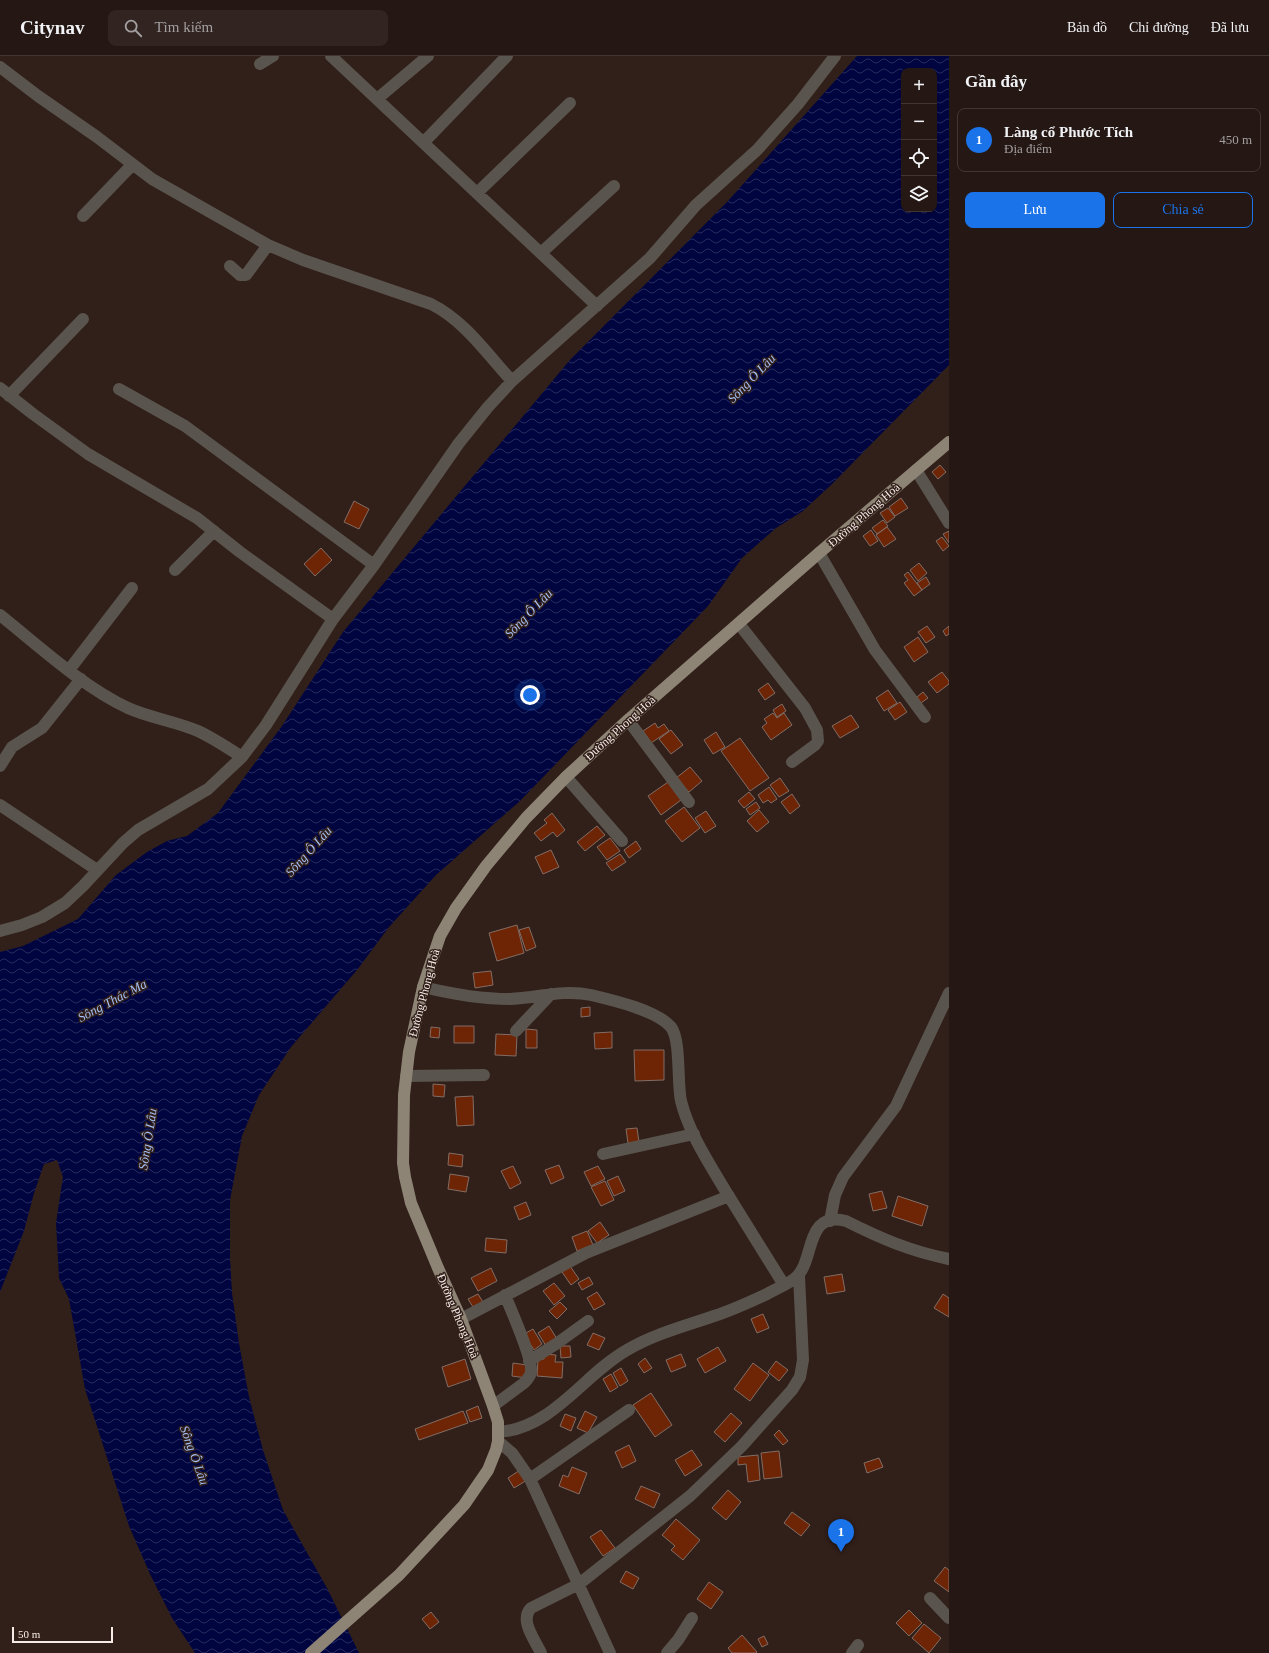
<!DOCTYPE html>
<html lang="vi">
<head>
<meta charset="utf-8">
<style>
  body { margin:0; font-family:"Times New Roman",serif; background:#312421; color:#f1f3f6 }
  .controls { position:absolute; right:12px; top:12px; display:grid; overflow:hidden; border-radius:8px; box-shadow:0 1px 3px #0004 }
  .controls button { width:36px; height:36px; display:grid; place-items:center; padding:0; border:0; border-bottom:1px solid #423633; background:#251713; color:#f1f3f6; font:20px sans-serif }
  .scale { position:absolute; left:12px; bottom:10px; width:101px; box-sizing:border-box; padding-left:4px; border:2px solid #f7ebe7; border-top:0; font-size:11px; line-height:14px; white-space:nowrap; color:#f7ebe7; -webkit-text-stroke:3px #311f19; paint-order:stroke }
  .you { position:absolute; left:530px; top:639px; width:14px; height:14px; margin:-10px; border:3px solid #fff; border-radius:50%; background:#1a73e8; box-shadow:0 0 0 6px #1a73e833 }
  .badge { display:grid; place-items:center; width:26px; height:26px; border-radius:50%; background:#1a73e8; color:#fff; font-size:13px; font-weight:700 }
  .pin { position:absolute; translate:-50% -33px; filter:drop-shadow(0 1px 2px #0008) }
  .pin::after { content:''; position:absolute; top:21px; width:14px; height:12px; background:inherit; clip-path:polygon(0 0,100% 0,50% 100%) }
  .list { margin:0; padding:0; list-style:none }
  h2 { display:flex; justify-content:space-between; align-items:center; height:52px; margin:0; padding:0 16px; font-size:17px }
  h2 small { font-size:13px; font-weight:400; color:#a39fa0 }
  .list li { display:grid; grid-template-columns:26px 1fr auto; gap:12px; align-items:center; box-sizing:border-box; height:64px; margin:0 8px 8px; padding:0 8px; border:1px solid #423633; border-radius:8px }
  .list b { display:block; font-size:15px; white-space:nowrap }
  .list p { margin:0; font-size:13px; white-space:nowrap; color:#a39fa0 }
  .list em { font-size:13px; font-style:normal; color:#a39fa0 }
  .actions { display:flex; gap:8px; padding:12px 16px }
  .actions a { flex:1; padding:9px 0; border:1px solid #1a73e8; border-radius:8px; text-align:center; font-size:14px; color:#1a73e8 }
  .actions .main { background:#1a73e8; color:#fff }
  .icon { flex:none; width:22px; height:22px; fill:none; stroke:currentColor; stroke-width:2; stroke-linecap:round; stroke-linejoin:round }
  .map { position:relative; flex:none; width:949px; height:1597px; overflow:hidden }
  header { display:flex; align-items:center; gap:24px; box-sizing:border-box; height:56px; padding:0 20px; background:#251713; border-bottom:1px solid #423633 }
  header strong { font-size:19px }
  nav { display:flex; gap:22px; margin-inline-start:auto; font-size:14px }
  .search { width:280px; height:36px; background:#312421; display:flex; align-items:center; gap:10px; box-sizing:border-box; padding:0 14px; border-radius:8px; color:#a39fa0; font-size:15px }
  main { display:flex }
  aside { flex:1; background:#251713 }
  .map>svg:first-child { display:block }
  .water { fill:url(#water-waves); fill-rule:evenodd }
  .building { fill:#6d2506; stroke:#826d65 }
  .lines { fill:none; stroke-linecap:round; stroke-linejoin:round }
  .minor { stroke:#59544d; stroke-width:12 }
  .major { stroke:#8d8475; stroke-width:12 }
  .labels { text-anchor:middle; stroke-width:3; stroke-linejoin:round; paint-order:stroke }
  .street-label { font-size:12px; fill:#f7ebe7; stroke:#311f19 }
  .water-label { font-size:13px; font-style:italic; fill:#a4bff6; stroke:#311f19 }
</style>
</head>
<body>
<header>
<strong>Citynav</strong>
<div class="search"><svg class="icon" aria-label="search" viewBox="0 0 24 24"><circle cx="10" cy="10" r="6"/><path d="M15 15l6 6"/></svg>Tìm kiếm</div>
<nav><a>Bản đồ</a><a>Chỉ đường</a><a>Đã lưu</a></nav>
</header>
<main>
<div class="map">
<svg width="949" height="1597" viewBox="0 0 949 1597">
  <defs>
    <pattern id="water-waves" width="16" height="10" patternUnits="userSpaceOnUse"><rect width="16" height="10" fill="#000540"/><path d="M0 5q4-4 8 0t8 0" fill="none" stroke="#262a5c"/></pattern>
  </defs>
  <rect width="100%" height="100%" fill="#311f19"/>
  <path class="water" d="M857 0H949V309L832 428 803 455 776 472 742 502 708 550 659 601 520 745 436 819 389 871 357 914 291 991 259 1039 242 1080 230 1144V1202L232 1237 239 1287 249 1341 263 1394 283 1454 328 1534 359 1597H195L172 1562 150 1518 129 1470 85 1333 69 1243 59 1222 56 1167 63 1121 57 1104 44 1108 34 1137 24 1175 0 1236V896L23 890 78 863 116 819 147 796 167 785 187 780 218 757 282 670 343 576 569 305 728 145ZM904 15H934V153H904Z"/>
  <path class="building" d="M940 409 946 416 938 423 932 416Z
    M901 442 908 452 895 460 889 451Z
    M354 445 369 453 359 473 344 466Z
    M888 452 895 461 887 467 880 457Z
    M883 464 888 470 877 478 872 472Z
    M887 471 896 483 884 491 876 479Z
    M871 474 878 485 870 490 863 480Z
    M949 475V487L943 478Z
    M942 481 949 490 943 495 936 485Z
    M321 492 332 504 315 520 304 508Z
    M919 507 927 517 918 525 910 514Z
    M908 516 922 534 914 540 904 527 908 524 904 519Z
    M926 521 930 528 922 534 917 527Z
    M927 570 935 581 926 587 918 576Z
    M949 570V578L946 580 943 575Z
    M918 581 928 596 914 606 904 591Z
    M942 616 949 625V628L937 637 928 626Z
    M768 627 775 637 765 644 758 634Z
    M888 634 897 647 884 655 876 642Z
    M923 636 928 642 921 647 917 641Z
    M900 646 907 656 895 664 888 654Z
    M782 648 786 655 777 661 773 654Z
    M773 657 777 662 784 657 792 669 771 684 762 671 767 667 764 663Z
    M851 659 859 671 840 682 832 670Z
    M655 667 658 672 664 668 669 675 651 687 643 675Z
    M671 674 683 689 671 698 659 683Z
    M716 676 725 691 713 698 704 684Z
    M740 682 769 722 750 735 721 695Z
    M690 711 702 725 689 736 676 722Z
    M780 722 789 735 779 741 770 729Z
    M668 726 681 744 661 759 648 740Z
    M769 731 777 743 771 747 768 744 763 747 758 739Z
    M749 736 755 743 744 752 738 745Z
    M792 738 800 750 790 758 781 746Z
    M756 746 760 752 750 759 746 753Z
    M684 751 700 772 682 786 665 765Z
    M759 754 769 766 757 776 747 765Z
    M706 755 716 770 705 777 695 762Z
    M552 757 565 774 557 781 553 776 541 785 534 777 547 767 544 764Z
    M597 770 605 779 585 795 577 786Z
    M610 782 620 795 607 804 597 791Z
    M636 785 641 793 629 802 624 794Z
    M551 794 559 811 543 818 535 801Z
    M620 798 626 806 612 815 606 807Z
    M517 869 524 897 497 905 489 877Z
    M529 871 536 891 526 895 519 874Z
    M491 915 493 929 475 932 473 917Z
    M590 951V960L581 961V952Z
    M454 970H474V987H454Z
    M431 971 440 972 439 982 430 981Z
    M526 973 537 974V992H526Z
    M612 976V992L595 993 594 977Z
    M496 978 517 979 516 1000 495 999Z
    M634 994H664V1024L635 1025Z
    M433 1028 445 1029 444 1041 433 1040Z
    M473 1040 474 1069 457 1070 455 1041Z
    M637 1072 639 1086 628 1087 626 1073Z
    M449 1097 463 1099 462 1111 448 1109Z
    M559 1109 564 1122 551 1128 545 1114Z
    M513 1110 521 1127 510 1133 501 1115Z
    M598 1110 605 1123 591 1130 584 1116Z
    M450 1118 469 1121 466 1136 448 1133Z
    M618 1120 625 1135 614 1140 607 1125Z
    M605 1125 614 1144 601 1150 591 1131Z
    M882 1135 887 1152 873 1155 869 1138Z
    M898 1140 928 1150 922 1170 892 1160Z
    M526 1146 531 1159 519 1164 514 1151Z
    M600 1166 609 1179 597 1187 588 1175Z
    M587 1175 593 1189 577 1195 572 1181Z
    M486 1182 507 1184 506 1197 485 1195Z
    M570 1210 579 1223 571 1229 562 1216Z
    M491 1212 497 1225 478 1235 471 1222Z
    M842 1218 845 1235 827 1238 824 1221Z
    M589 1221 593 1228 582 1234 578 1227Z
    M554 1227 565 1240 554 1249 543 1235Z
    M597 1236 605 1248 594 1254 587 1242Z
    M478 1238 483 1246 473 1251 468 1243Z
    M943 1238 949 1242V1261L934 1252Z
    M560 1246 567 1253 557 1263 549 1255Z
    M763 1258 769 1272 757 1277 751 1263Z
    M549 1270 557 1283 546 1290 538 1277Z
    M533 1273 542 1288 534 1294 524 1278Z
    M593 1277 605 1282 599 1294 587 1289Z
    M560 1290H570L571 1301 561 1302Z
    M718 1291 726 1305 705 1317 697 1303Z
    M544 1298 556 1299 555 1306H563L562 1322 537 1320 538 1303H544Z
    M681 1298 686 1310 671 1316 666 1304Z
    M645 1302 652 1312 644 1317 638 1308Z
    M465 1303 471 1323 448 1331 442 1311Z
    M776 1305 788 1314 779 1325 768 1316Z
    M513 1307 527 1309 526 1322 512 1320Z
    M753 1307 769 1319 750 1345 734 1333Z
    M621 1312 628 1325 620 1330 613 1317Z
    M611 1318 618 1331 610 1336 603 1323Z
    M651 1337 672 1369 655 1381 633 1349Z
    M478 1350 482 1362 470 1366 466 1355Z
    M463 1355 468 1367 419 1384 415 1373Z
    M585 1355 597 1361 588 1377 577 1372Z
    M731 1357 742 1367 725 1386 714 1376Z
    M565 1358 576 1362 571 1375 560 1370Z
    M779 1374 788 1385 783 1389 774 1379Z
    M629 1389 636 1405 622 1412 615 1396Z
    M692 1394 702 1409 685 1420 675 1404Z
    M779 1395 782 1421 764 1423 761 1397Z
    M758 1399 760 1424 748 1426 746 1408 738 1409V1401Z
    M879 1402 883 1411 867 1417 864 1407Z
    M572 1411 587 1417 579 1438 559 1430 563 1419 568 1421Z
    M520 1414 527 1424 514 1432 508 1422Z
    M641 1430 660 1438 654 1452 635 1443Z
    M728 1434 741 1446 726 1464 712 1452Z
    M792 1456 810 1469 801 1480 784 1467Z
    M676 1463 700 1484 683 1504 671 1494 675 1490 662 1479Z
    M601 1474 615 1492 603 1500 590 1481Z
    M945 1511 949 1514V1536L934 1525Z
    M626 1515 639 1522 633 1533 620 1526Z
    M709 1526 723 1536 711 1553 697 1543Z
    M909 1554 922 1567 909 1580 896 1567Z
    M431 1556 439 1566 430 1573 422 1563Z
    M924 1568 941 1582 929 1597 912 1582Z
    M742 1579 757 1596 756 1597H732L728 1592Z
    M764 1580 768 1588 762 1591 758 1583Z"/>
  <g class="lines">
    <path class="minor" d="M331 0 597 250
      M260 8 273 0
      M0 11 38 40 97 81 152 123 268 189 303 204 431 248C465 265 487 298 512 325
      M377 43 428 0
      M424 86 507 0
      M478 136 570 47
      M83 160 132 109
      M541 197 614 130
      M230 210 240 219H246L268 189
      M0 332 33 358 88 398 197 462 240 496 333 563
      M119 333 185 370 374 509
      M9 340 83 263
      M916 414 949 467
      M819 497 875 594 925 661
      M175 514 214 475
      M0 559C39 590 83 631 128 652 150 662 175 665 198 675 213 682 228 692 242 701
      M739 568 805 652 817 674 818 685 815 689 792 706
      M69 614 132 532
      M628 664 689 746
      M0 710 12 691 42 672 81 623
      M566 721 622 785
      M0 749 97 814
      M0 875 22 869 42 861 65 847 83 830 123 787 138 774 208 733 242 701 266 669 333 563 374 509 459 387 488 351 512 325 650 202 696 149 757 94 798 48 835 0
      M423 931C452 938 480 943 510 943 537 942 563 933 591 939 612 944 656 954 671 971 681 984 677 1027 681 1045 689 1077 709 1107 725 1134 745 1166 765 1198 784 1229
      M516 975 551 938
      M406 1020 484 1019
      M603 1098 694 1078
      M830 1165 835 1139 843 1121 896 1050 949 937
      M461 1263 586 1197 729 1140
      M529 1305 556 1288 588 1265
      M493 1350 524 1327C527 1324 530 1321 531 1316 533 1303 511 1254 505 1239
      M499 1376C553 1372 583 1319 627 1294 654 1278 685 1270 714 1260 733 1254 750 1246 767 1238 776 1233 786 1229 794 1223 816 1208 803 1154 846 1165 882 1183 910 1195 949 1203
      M498 1385 512 1397 530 1423 610 1597
      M530 1423 629 1354
      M930 1542 949 1562
      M541 1597C535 1584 519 1564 531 1552L579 1528 690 1440 742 1390 792 1334 800 1321 803 1304 799 1220
      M667 1597 678 1584 692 1562
      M852 1597 858 1589"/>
    <path class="major" d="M311 1597 399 1519 464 1449 488 1414 496 1394 498 1385V1366L493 1350 461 1263 438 1212 411 1147 405 1121 403 1107 404 1039 409 996 423 931 440 880 456 852 486 810 526 762 566 721 628 664 819 497 949 386"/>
  </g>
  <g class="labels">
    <g class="street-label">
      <text transform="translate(864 459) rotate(-41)" y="4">Đường Phong Hoà</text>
      <text transform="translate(620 672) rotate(-42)" y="4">Đường Phong Hoà</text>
      <text transform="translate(424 937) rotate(-75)" y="4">Đường Phong Hoà</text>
      <text transform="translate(458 1260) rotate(67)" y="4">Đường Phong Hoà</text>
    </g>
    <g class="water-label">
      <text transform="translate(751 322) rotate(-46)" y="5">Sông Ô Lâu</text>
      <text transform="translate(528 557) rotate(-46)" y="5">Sông Ô Lâu</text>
      <text transform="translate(308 795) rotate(-48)" y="5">Sông Ô Lâu</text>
      <text transform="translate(112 944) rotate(-28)" y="5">Sông Thác Ma</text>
      <text transform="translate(147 1083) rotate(-81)" y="5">Sông Ô Lâu</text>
      <text transform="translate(195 1399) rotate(70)" y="5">Sông Ô Lâu</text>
    </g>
  </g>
</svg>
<div class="controls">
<button>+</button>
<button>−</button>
<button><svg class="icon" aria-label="locate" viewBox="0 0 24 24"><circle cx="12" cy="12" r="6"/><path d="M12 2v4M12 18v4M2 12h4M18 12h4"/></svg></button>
<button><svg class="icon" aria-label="layers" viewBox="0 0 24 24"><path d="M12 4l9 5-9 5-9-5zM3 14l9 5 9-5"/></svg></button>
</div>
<div class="scale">50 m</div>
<div class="you"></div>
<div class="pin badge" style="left:841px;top:1496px">1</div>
</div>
<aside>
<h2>Gần đây<small></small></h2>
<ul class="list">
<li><span class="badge">1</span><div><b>Làng cổ Phước Tích</b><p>Địa điểm</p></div><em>450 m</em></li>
</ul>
<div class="actions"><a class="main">Lưu</a><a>Chia sẻ</a></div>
</aside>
</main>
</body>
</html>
